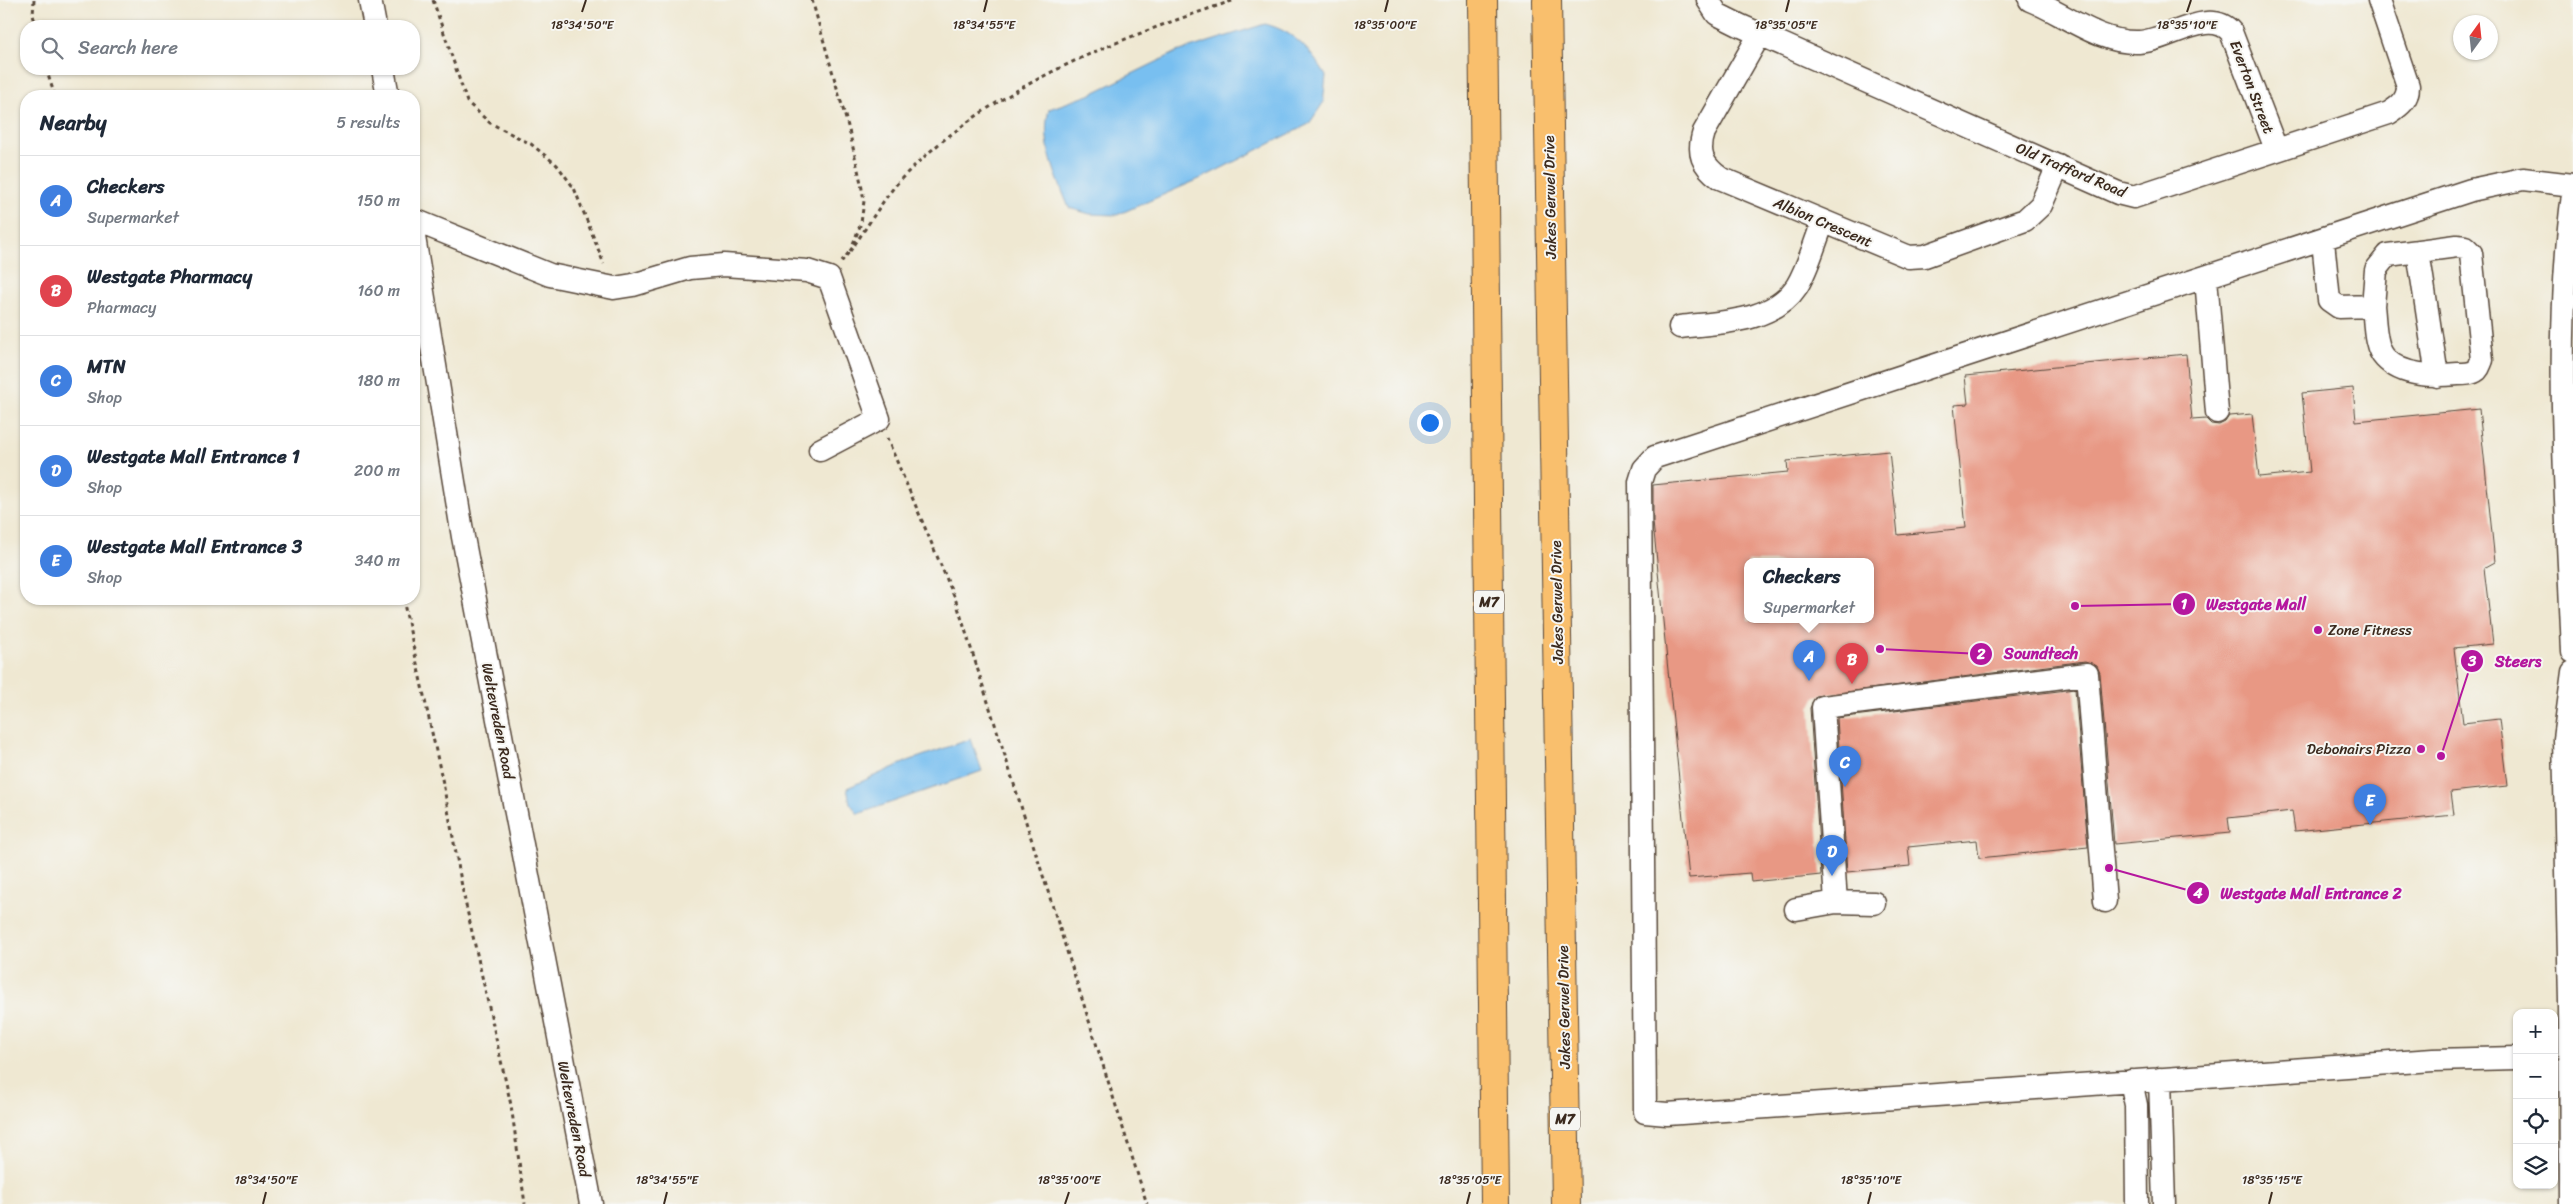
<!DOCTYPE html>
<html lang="en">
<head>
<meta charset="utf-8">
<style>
  body { margin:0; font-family:Sriracha,sans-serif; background:#f6f6f7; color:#1f2937 }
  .controls { position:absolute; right:15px; bottom:15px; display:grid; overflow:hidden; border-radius:10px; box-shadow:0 1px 4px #0004 }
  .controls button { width:45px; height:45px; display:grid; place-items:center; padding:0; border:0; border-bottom:1px solid #e0e1e3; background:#fff; color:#1f2937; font:25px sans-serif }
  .compass { position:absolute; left:2453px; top:15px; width:45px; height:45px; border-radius:50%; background:#fff; box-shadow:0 1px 4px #0004; rotate:15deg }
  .you { position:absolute; left:1429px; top:422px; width:18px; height:18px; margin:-12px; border:4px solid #fff; border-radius:50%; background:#1a73e8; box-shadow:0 0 0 8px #1a73e833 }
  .badge { display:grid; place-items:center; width:32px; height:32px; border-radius:50%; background:#111827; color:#fff; font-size:16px; font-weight:700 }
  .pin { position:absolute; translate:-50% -41px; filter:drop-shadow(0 1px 2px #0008) }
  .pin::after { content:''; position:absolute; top:26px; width:18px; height:15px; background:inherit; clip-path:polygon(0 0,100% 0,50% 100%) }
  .popup { position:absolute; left:1744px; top:558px; width:130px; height:65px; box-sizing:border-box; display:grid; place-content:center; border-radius:10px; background:#fff; filter:drop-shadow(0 1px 4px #0005); font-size:16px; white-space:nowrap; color:#747a83 }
  .popup b { font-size:19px; color:#1f2937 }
  .popup::after { content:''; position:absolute; left:50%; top:100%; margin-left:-10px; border:10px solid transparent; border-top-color:#fff }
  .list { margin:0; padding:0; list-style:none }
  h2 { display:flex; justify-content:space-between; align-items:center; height:65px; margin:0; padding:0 20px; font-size:21px }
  h2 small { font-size:16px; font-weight:400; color:#747a83 }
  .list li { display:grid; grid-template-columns:32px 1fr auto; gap:15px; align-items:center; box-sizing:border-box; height:90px; padding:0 20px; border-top:1px solid #e0e1e3 }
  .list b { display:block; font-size:19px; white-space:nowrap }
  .list p { margin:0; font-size:16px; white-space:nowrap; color:#747a83 }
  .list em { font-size:16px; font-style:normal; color:#747a83 }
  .icon { flex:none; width:28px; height:28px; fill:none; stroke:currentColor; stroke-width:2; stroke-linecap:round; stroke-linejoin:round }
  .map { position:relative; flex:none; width:2573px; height:1204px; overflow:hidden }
  .search { position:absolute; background:#fff; box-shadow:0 1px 4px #0004; left:20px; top:20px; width:400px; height:55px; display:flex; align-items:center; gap:12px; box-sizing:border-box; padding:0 18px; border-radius:20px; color:#747a83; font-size:19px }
  .panel { position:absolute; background:#fff; box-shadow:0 1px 4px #0004; left:20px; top:90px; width:400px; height:515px; border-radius:20px }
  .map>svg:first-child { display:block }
  .water { fill:#78bff0; stroke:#5a7487 }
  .building { fill:#e89884; fill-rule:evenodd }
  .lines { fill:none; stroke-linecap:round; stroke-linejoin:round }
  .minor-casing { stroke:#564639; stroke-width:25 }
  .major-casing { stroke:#564639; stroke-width:30 }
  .path { stroke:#564639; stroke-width:3; stroke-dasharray:4 4; stroke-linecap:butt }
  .minor { stroke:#fff; stroke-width:22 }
  .major { stroke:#f9bf6d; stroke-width:28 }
  .ticks { fill:none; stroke:#3b2a1e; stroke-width:2 }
  .poi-dot { fill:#b5179e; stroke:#f6f6f2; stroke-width:2 }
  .labels { text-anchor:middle; stroke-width:4; stroke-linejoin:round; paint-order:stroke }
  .shield { fill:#f6f6f2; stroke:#73675e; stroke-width:1 }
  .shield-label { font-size:14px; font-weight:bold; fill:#3b2a1e }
  .street-label { font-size:15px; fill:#3b2a1e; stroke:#f6f6f2 }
  .poi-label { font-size:15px; fill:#3b2a1e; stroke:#f6f6f2; text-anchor:start }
  .ticks-label { font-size:12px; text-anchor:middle; fill:#3b2a1e; stroke:#f6f6f2; stroke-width:4; stroke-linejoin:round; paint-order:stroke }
  .leader { fill:none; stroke:#b5179e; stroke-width:2 }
  .callout-dot { fill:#b5179e; stroke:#f6f6f2; stroke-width:2 }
  .mark-label { font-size:15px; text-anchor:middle; font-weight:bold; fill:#fff }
  .callout-label { font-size:16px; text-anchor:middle; font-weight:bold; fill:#b5179e; stroke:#f6f6f2; stroke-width:4; stroke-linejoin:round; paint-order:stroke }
</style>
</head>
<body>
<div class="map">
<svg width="2573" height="1204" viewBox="0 0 2573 1204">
  <rect width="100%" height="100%" fill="#f6f6f2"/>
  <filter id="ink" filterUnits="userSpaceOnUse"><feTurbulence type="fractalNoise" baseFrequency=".02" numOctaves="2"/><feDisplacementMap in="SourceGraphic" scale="10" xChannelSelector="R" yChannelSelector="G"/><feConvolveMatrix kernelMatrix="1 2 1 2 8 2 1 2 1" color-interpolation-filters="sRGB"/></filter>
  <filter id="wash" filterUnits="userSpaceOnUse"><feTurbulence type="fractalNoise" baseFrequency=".0096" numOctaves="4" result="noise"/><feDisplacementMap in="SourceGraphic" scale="20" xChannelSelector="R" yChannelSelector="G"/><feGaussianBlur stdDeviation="1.12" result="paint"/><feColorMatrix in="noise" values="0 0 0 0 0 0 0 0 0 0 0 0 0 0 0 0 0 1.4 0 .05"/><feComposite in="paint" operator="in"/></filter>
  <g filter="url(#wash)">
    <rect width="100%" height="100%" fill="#efe8d2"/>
    <path class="water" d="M1265 24C1294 31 1311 51 1326 76L1323 103 1309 124 1204 177 1117 215 1090 214 1069 208C1057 177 1040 143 1049 109L1089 95 1177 52Z
      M971 739 982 771 858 814 850 803 847 788 908 761Z"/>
    <g id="blocks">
      <path class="building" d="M2186 354 2192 420 2206 419 2211 424 2219 425 2225 422 2229 416 2252 414 2259 477 2310 472 2302 393 2353 388 2356 421 2479 409 2495 562 2484 568 2493 644 2454 648 2463 723 2499 719 2507 786 2451 792 2454 815 2295 831 2292 811 2228 818 2230 833 2114 844 2100 673 2097 666 2085 661 1816 696 1810 708 1821 875 1751 882 1750 873 1689 878 1653 522V485L1788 472 1787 461 1889 451 1898 535 1966 528 1954 405 1968 404 1965 376ZM1748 562H1870V620H1748Z
        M2075 689 2088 847 1979 858 1977 840 1908 847 1910 866 1847 872 1837 718Z"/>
    </g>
  </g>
  <g filter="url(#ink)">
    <use href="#blocks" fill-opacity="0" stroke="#564639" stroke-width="1"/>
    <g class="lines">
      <defs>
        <path id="minor" d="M370 0 375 26
          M1708 0 1717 14 1739 25 2118 193 2134 197 2389 113C2400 106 2408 100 2408 86L2379 0
          M2030 0C2065 14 2100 44 2139 42 2168 41 2209 7 2231 32L2276 149
          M1760 34 1704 132C1697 153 1702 165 1720 178L1909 257 1925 256 2025 220 2041 205 2058 166
          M383 69 388 96
          M2573 194C2553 345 2567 500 2573 652
          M414 220 550 275 614 288 633 285 690 268 724 265 807 271 829 278 879 419 820 450
          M414 237 463 537 591 1204
          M2323 241 2329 300 2339 307 2373 306 2376 270 2388 255 2457 246 2465 247 2471 253 2482 360C2480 364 2480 367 2477 370 2472 374 2464 374 2458 374 2434 376 2403 377 2385 358 2374 347 2375 321 2373 306
          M2418 251 2437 376
          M2206 278 2217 412
          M1680 327C1720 322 1773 323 1797 286 1808 268 1815 242 1823 222
          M1836 902 1823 707 2087 674 2105 901
          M1796 909 1836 902 1874 903
          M2517 1058 2433 1060 1667 1114 1645 1112 1640 482 1644 469 1655 457 2471 190 2523 179 2573 185
          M2160 1079 2164 1204
          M2131 1081 2136 1105 2137 1204
          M2571 1204 2570 1001 2564 739 2573 672"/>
        <path id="major" d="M1483 0 1495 1204
          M1547 0 1566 1204"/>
      </defs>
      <use href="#minor" class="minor-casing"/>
      <use href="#major" class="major-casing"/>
      <path class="path" d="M34 0 33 15 36 26
        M433 0 467 102 490 123 531 144 557 165 574 188 604 264
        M812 0 849 130 861 183 864 201 861 223 853 244
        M46 69 55 96
        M850 251C867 228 884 197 903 177 992 86 1116 39 1235 0
        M841 262 851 250
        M887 438 956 601 1147 1204
        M403 599 444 788 463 892 511 1105 525 1204"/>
      <use href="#minor" class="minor"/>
      <use href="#major" class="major"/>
    </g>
  </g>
  <path class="ticks" d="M582 12 586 0M984 12 987 0M1385 12 1388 0M1786 12 1789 0M2187 12 2191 0M263 1204 266 1192M664 1204 667 1192M1065 1204 1069 1192M1467 1204 1470 1192M1868 1204 1871 1192M2269 1204 2272 1192"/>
  <g class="poi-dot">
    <circle cx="2318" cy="630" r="5"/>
    <circle cx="2421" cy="749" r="5"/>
  </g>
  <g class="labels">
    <g class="shield">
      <rect x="1474" y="590.5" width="30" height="23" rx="4"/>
      <rect x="1550" y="1107.5" width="30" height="23" rx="4"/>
    </g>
    <g class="shield-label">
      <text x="1489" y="607">M7</text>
      <text x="1565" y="1124">M7</text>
    </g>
    <g class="street-label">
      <text transform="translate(2252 87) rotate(69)" y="5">Everton Street</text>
      <text transform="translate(2071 170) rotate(23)" y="5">Old Trafford Road</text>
      <text transform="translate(1550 197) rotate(-91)" y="5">Jakes Gerwel Drive</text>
      <text transform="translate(1823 222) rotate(23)" y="5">Albion Crescent</text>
      <text transform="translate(1557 602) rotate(-91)" y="5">Jakes Gerwel Drive</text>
      <text transform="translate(498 721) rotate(79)" y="5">Weltevreden Road</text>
      <text transform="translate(1564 1007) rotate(-91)" y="5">Jakes Gerwel Drive</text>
      <text transform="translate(574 1119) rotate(79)" y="5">Weltevreden Road</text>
    </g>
    <g class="poi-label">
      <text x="2328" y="635">Zone Fitness</text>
      <text x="2411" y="754" text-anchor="end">Debonairs Pizza</text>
    </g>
  </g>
  <g class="ticks-label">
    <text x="582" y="29">18°34'50"E</text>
    <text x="984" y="29">18°34'55"E</text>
    <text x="1385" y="29">18°35'00"E</text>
    <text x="1786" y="29">18°35'05"E</text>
    <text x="2187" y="29">18°35'10"E</text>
    <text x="266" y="1184">18°34'50"E</text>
    <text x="667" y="1184">18°34'55"E</text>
    <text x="1069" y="1184">18°35'00"E</text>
    <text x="1470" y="1184">18°35'05"E</text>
    <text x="1871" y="1184">18°35'10"E</text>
    <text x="2272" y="1184">18°35'15"E</text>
  </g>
  <path class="leader" d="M2075 606L2184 604M1880 649L1981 654M2441 756L2472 661M2109 868L2198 893"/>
  <g class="callout-dot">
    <circle cx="2075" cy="606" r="5"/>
    <circle cx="1880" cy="649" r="5"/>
    <circle cx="2441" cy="756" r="5"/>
    <circle cx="2109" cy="868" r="5"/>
    <circle cx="2184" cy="604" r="12"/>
    <circle cx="1981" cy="654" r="12"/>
    <circle cx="2472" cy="661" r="12"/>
    <circle cx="2198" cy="893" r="12"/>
  </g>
  <g class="mark-label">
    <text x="2184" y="609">1</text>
    <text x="1981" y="659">2</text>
    <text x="2472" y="666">3</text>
    <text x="2198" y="898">4</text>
  </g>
  <g class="callout-label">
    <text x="2256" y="610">Westgate Mall</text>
    <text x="2041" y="659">Soundtech</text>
    <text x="2518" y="667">Steers</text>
    <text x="2311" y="899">Westgate Mall Entrance 2</text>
  </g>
</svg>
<div class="controls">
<button>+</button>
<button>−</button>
<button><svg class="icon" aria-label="locate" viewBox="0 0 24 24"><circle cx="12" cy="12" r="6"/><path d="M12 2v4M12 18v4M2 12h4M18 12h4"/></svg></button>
<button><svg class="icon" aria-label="layers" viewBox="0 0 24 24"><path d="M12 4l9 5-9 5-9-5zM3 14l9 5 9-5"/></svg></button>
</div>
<svg class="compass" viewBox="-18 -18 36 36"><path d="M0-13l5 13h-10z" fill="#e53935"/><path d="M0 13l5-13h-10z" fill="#747a83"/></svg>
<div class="you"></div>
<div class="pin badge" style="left:1809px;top:681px;background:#3f7fe0">A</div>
<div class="popup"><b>Checkers</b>Supermarket</div>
<div class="pin badge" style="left:1852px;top:684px;background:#e0444e">B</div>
<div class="pin badge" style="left:1845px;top:787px;background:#3f7fe0">C</div>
<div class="pin badge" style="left:1832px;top:876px;background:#3f7fe0">D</div>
<div class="pin badge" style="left:2370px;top:825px;background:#3f7fe0">E</div>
<div class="search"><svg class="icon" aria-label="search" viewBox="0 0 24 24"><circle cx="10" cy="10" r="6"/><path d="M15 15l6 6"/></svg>Search here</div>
<section class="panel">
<h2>Nearby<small>5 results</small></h2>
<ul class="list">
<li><span class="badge" style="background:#3f7fe0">A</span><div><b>Checkers</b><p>Supermarket</p></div><em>150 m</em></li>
<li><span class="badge" style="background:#e0444e">B</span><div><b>Westgate Pharmacy</b><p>Pharmacy</p></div><em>160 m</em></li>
<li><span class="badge" style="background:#3f7fe0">C</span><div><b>MTN</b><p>Shop</p></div><em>180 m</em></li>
<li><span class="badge" style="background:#3f7fe0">D</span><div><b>Westgate Mall Entrance 1</b><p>Shop</p></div><em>200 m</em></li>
<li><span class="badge" style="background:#3f7fe0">E</span><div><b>Westgate Mall Entrance 3</b><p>Shop</p></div><em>340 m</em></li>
</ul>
</section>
</div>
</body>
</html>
